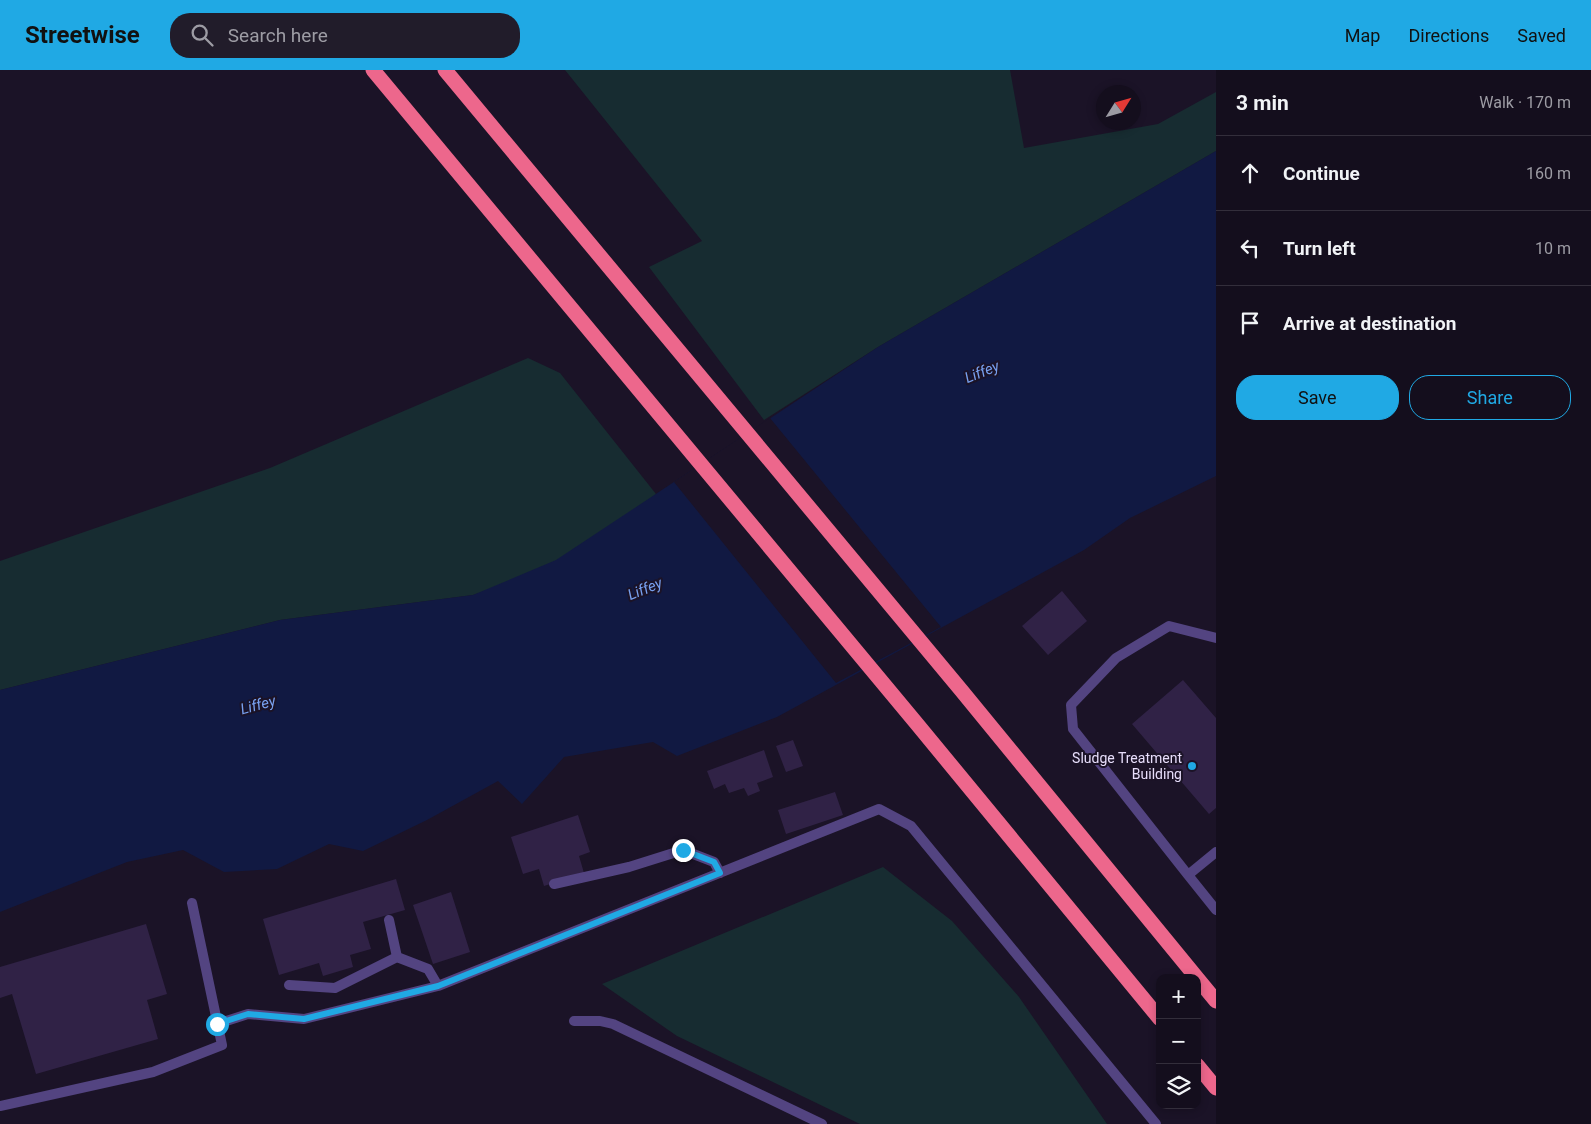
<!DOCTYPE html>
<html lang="en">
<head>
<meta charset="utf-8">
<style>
  body { margin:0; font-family:Roboto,sans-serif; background:#211c2a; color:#f1f3f6 }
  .controls { position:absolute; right:15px; bottom:15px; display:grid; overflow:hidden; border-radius:10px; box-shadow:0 2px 8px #0003 }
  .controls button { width:45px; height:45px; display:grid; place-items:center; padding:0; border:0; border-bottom:1px solid #332e3b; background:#140e1d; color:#f1f3f6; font:25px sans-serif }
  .compass { position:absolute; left:1096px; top:15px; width:45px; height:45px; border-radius:50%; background:#140e1d; box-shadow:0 2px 8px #0003; rotate:53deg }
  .stop { position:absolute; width:15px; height:15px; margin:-11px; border:4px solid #20a9e4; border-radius:50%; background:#fff }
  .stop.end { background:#20a9e4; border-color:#fff; box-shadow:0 1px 5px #0008 }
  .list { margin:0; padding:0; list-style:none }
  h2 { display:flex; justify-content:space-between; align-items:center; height:65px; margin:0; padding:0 20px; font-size:21px }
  h2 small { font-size:16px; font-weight:400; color:#9d9ca4 }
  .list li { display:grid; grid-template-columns:32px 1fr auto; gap:15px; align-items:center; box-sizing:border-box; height:75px; padding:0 20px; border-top:1px solid #332e3b }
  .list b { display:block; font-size:19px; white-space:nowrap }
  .list em { font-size:16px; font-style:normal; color:#9d9ca4 }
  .actions { display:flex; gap:10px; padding:15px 20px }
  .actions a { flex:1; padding:11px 0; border:1px solid #20a9e4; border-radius:20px; text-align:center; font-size:18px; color:#20a9e4 }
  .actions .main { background:#20a9e4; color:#111 }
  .icon { flex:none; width:28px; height:28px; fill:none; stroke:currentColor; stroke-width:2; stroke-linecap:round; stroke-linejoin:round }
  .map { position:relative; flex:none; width:1216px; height:1054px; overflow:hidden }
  header { display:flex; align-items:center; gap:30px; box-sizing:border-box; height:70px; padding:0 25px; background:#20a9e4; color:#111 }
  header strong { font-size:24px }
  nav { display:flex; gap:28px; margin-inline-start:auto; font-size:18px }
  .search { width:350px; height:45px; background:#211c2a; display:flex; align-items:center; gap:12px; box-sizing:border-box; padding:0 18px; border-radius:20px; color:#9d9ca4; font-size:19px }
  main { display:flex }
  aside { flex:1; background:#140e1d }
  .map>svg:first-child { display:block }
  .green { fill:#172c31 }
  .water { fill:#111942 }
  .pier { fill:#1b1327 }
  .building { fill:#302246 }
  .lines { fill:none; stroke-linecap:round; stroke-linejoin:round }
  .lane { stroke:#534481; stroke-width:10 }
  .highway { stroke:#ed678c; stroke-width:15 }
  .route { stroke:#20a9e4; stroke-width:6 }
  .poi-dot { fill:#20a9e4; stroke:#1b1327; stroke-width:2 }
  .labels { text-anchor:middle; stroke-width:4; stroke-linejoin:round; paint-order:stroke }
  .poi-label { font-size:14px; fill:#e7defb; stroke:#1b1327; text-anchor:end }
  .water-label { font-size:15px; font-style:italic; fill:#78a0ef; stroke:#1b1327 }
</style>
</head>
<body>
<header>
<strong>Streetwise</strong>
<div class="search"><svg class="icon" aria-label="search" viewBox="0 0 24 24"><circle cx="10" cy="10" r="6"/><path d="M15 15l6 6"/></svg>Search here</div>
<nav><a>Map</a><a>Directions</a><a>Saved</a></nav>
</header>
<main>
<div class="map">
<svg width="1216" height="1054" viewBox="0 0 1216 1054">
  <rect width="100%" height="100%" fill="#1b1327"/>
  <path class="green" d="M565 0H1010L1024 78 1158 54 1216 22V81L878 277 764 350 649 197 702 171Z
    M528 288 560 303 656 424 575 490 473 525 280 550 0 620V491L270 398Z
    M883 797 952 851 1019 927 1107 1054H860L677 966 602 914Z"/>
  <path class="water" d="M1216 81V406L1130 448 1084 480 777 647 677 686 653 672 564 687 522 734 498 711 427 750 363 781 329 774 277 799 224 802 183 780 127 792 0 842V620L280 550 473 525 556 490 878 277Z"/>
  <path class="pier" d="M770 348 941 557 836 613 674 412Z"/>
  <path class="building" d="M1062 521 1087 551 1048 585 1022 556Z
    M1183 610 1216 648V738L1209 744 1132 654Z
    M793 670 803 696 786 702 776 676Z
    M764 680 773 707 757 713 760 721 748 726 744 718 729 723 725 714 714 719 707 701Z
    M835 722 843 745 786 764 778 740Z
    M578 745 590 782 579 786 584 803 544 816 539 799 523 804 511 767Z
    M396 809 405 840 363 852 371 879 350 885 353 897 323 906 319 893 279 905 263 849Z
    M451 822 470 882 433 894 413 835Z
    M146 854 167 924 147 930 158 969 36 1004 12 924 0 928V897Z"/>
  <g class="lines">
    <path class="lane" d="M1216 568 1169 556 1116 588 1071 635 1073 659 1188 805 1216 782
      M1188 805 1216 840
      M554 814 629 797 683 780 714 792 720 803
      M397 887 428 899 438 916
      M289 915 335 918 397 887 389 850
      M574 951H600L613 954 822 1054
      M217 954 248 944 304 949 438 916 879 739 911 756 1156 1054
      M0 1036 153 1002 222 975 192 833"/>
    <path class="highway" d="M373 0 917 654 1160 949
      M445 0 961 620 1197 908
      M1197 908 1216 931
      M1197 995 1216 1018"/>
  </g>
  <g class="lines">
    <path class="route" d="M217 954 248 944 304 949 438 916 720 803 714 792 683 780"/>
  </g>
  <circle class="poi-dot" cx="1192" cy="696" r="5"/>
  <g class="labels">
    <g class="poi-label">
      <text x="1182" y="693">Sludge Treatment<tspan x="1182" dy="16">Building</tspan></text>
    </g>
    <g class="water-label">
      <text transform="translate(982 302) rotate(-22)" y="5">Liffey</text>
      <text transform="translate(645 519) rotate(-22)" y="5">Liffey</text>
      <text transform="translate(258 635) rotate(-15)" y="5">Liffey</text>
    </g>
  </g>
</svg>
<div class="controls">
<button>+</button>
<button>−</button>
<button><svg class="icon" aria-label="layers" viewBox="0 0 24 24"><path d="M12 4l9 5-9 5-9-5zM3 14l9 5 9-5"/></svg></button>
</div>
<svg class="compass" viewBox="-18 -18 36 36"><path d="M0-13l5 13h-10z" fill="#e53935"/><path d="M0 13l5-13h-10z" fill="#9d9ca4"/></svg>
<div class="stop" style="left:217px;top:954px"></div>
<div class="stop end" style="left:683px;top:780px"></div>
</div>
<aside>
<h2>3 min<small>Walk · 170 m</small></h2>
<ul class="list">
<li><svg class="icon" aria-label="ahead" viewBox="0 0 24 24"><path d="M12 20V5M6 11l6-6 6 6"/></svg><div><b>Continue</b></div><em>160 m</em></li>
<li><svg class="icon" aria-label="left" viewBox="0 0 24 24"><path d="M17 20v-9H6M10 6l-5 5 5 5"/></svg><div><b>Turn left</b></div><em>10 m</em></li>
<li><svg class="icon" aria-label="arrive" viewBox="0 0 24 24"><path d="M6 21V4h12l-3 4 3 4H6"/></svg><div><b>Arrive at destination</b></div></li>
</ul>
<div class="actions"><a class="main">Save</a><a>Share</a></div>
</aside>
</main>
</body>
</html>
